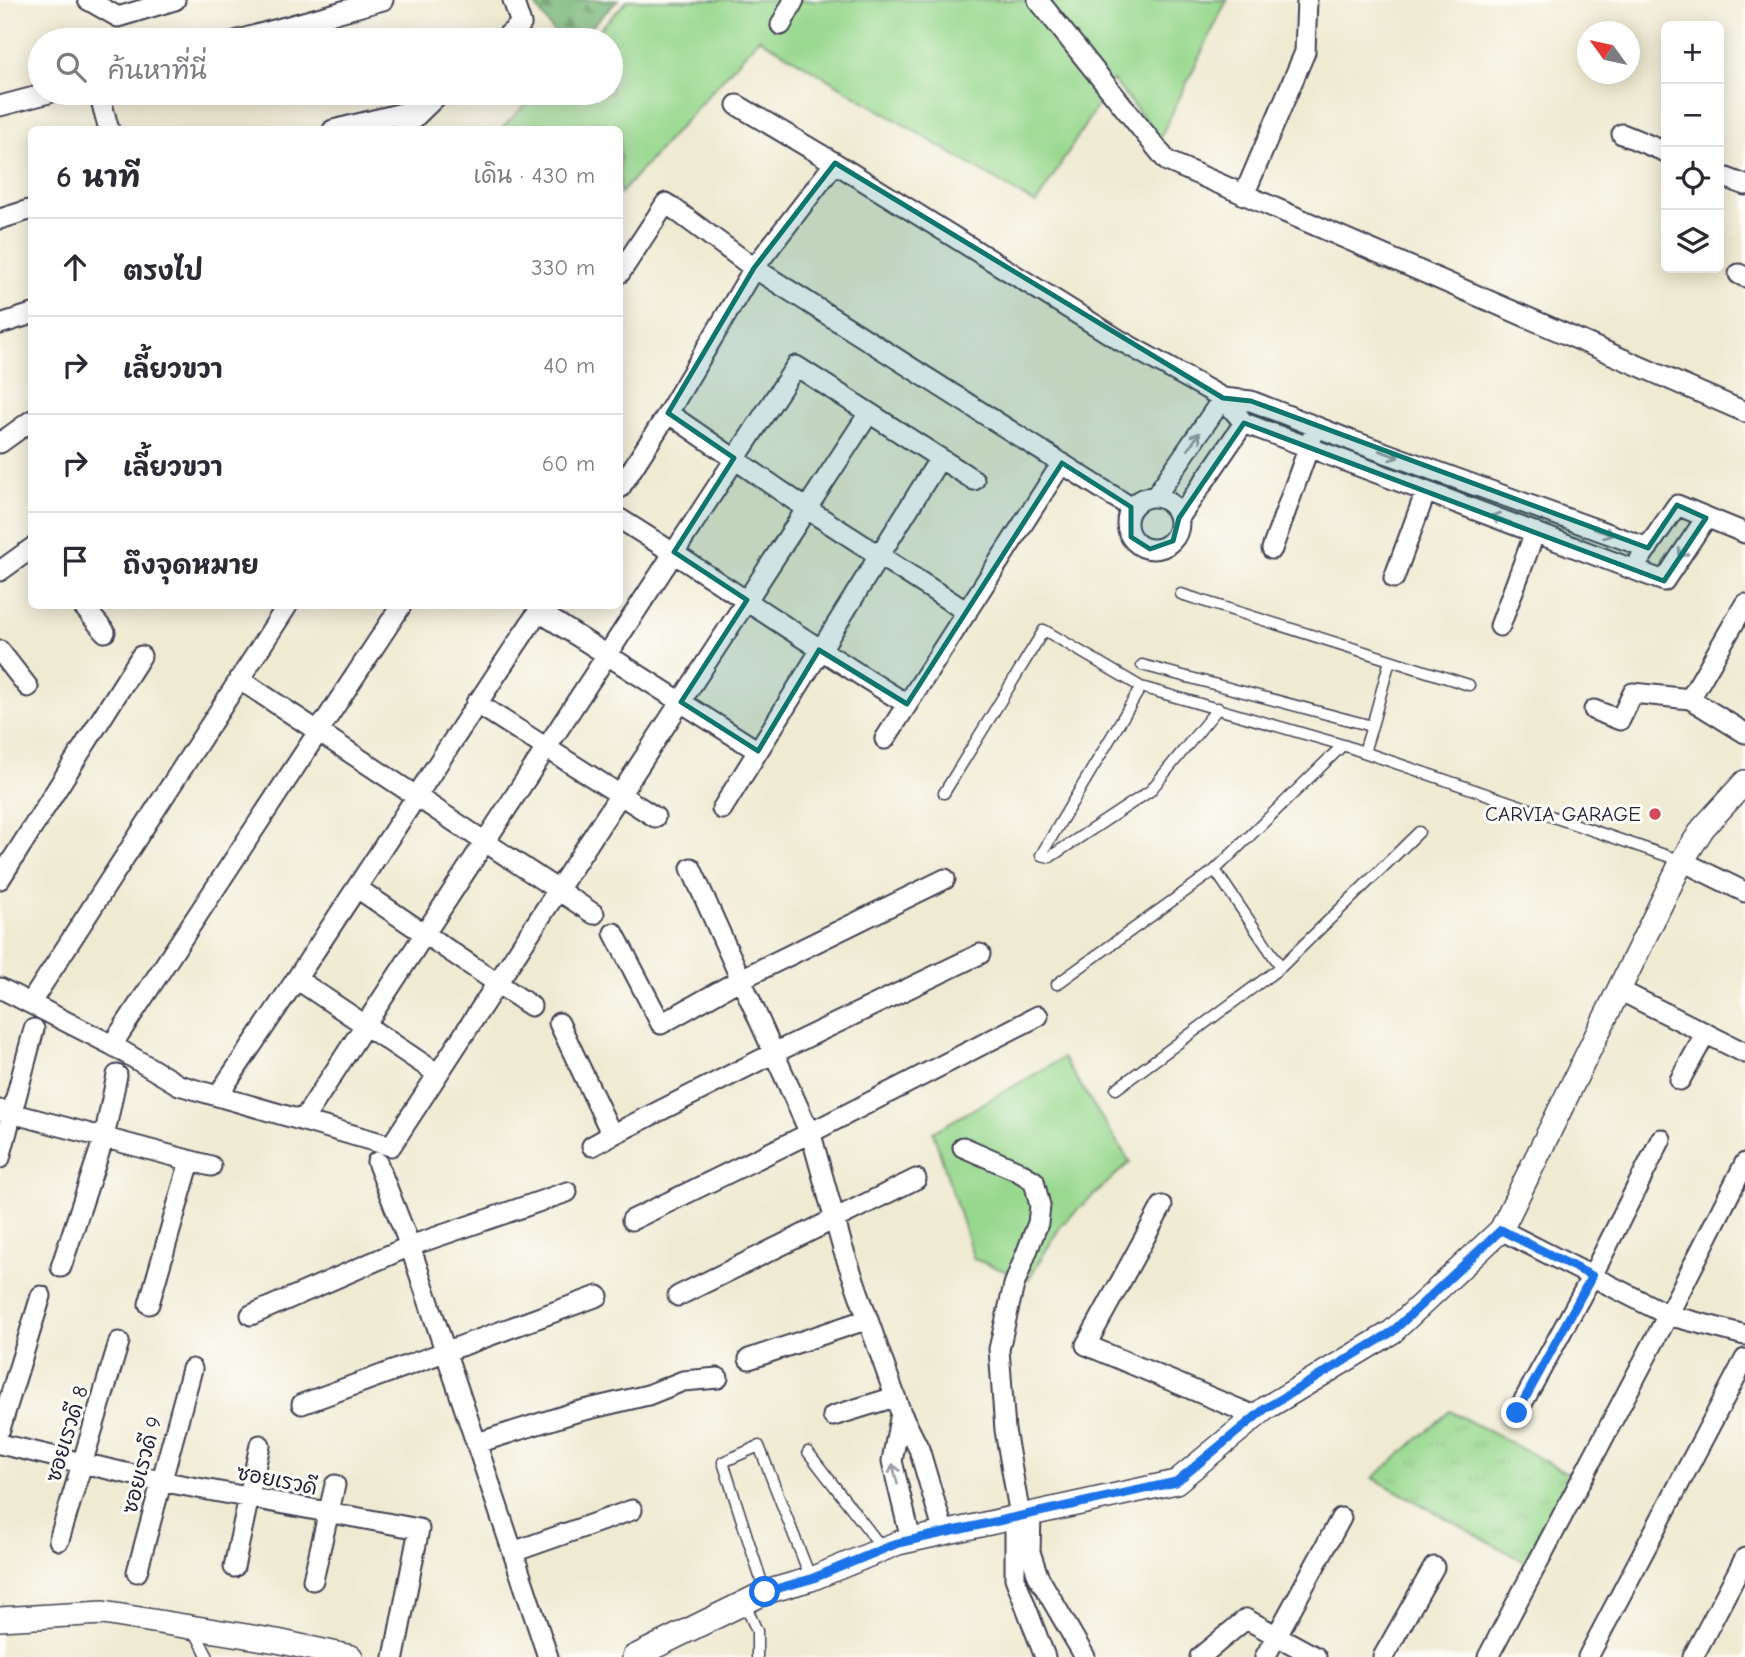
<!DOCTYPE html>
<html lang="th">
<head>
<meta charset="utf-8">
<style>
  body { margin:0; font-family:"Comic Neue","Playpen Sans Thai",sans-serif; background:#f7f7f7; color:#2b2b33 }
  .controls { position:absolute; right:21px; top:21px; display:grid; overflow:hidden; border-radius:10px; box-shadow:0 4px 18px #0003 }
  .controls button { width:63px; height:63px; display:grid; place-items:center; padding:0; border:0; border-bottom:2px solid #e1e1e2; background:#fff; color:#2b2b33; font:35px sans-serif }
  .compass { position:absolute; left:1577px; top:21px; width:63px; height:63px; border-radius:50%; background:#fff; box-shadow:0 4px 18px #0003; rotate:303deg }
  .stop { position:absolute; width:21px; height:21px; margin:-16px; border:5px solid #1a73e8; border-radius:50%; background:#fff }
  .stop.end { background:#1a73e8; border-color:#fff; box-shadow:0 2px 7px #0008 }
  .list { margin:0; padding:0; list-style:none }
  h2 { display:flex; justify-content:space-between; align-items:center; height:91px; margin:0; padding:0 28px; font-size:30px }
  h2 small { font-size:23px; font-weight:400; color:#7c7c81 }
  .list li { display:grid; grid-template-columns:46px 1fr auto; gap:21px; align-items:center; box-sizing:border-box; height:98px; padding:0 28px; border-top:2px solid #e1e1e2 }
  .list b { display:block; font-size:26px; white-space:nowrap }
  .list em { font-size:23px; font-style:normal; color:#7c7c81 }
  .icon { flex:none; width:38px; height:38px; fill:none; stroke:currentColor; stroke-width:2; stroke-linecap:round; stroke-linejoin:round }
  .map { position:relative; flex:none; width:1745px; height:1657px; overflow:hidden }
  .search { position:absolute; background:#fff; box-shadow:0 4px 18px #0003; left:28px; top:28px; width:595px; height:77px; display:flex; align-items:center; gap:18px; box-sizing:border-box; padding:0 24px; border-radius:38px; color:#7c7c81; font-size:26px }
  .panel { position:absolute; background:#fff; box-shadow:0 4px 18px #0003; left:28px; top:126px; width:595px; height:483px; border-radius:10px }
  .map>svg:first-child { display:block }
  .grass { fill:url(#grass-tufts); stroke:#5d7d64; stroke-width:2 }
  .forest { fill:url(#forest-firs); stroke:#4e6d5a; stroke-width:2 }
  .garden { fill:#98d88e; stroke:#5d7d64; stroke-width:2 }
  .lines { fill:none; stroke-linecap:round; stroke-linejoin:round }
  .service-casing { stroke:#414052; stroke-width:13 }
  .minor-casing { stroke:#414052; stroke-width:23 }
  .tertiary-casing { stroke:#414052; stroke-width:26 }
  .service { stroke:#fff; stroke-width:10 }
  .minor { stroke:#fff; stroke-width:19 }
  .tertiary { stroke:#fff; stroke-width:23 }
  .oneway { stroke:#9c9ca7 }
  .route { stroke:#1a73e8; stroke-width:9 }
  .marked { fill:#0f766e; fill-opacity:0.2; stroke:#0f766e; stroke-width:5; stroke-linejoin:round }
  .poi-dot { fill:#d1495b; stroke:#fdfcf7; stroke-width:2.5 }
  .labels { text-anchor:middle; stroke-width:6; stroke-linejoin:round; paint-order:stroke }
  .poi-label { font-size:21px; fill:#22223b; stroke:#fdfcf7; text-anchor:end }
  .street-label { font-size:21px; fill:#22223b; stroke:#fdfcf7 }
</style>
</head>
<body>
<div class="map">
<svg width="1745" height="1657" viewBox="0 0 1745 1657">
  <defs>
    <pattern id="grass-tufts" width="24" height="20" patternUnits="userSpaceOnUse" patternTransform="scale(1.75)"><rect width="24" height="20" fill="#98d88e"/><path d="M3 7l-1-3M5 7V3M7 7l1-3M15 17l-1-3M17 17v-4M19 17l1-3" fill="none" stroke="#83b97b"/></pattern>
    <pattern id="forest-firs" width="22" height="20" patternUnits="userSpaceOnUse" patternTransform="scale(1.75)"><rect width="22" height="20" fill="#7ab879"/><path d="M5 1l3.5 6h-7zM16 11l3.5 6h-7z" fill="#649564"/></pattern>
  </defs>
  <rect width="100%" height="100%" fill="#fdfcf7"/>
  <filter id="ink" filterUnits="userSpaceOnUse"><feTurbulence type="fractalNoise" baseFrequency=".0143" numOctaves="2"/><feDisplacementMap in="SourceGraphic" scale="14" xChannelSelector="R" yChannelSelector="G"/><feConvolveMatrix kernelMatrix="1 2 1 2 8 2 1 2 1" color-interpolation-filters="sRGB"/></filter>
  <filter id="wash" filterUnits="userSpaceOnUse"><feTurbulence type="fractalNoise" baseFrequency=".00686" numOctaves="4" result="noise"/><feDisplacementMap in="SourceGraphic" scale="28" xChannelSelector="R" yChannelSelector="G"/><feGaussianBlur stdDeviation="1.57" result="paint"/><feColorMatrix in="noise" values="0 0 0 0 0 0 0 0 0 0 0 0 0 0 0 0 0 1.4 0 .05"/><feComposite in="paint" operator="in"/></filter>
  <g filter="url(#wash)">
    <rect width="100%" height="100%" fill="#efead2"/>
    <path class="grass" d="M1450 1411 1575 1477 1527 1563 1373 1478Z"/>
    <path class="forest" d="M532 0H618L578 40H559Z"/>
    <path class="garden" d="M628 0H1227L1160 138 1113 80 1036 204 759 38 620 194V130H500L537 93H611V40H589Z
      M1063 1058 1130 1162 1062 1224 1028 1280 974 1259 933 1132Z"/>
  </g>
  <g filter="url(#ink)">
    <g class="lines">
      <defs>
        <path id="service" d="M1181 594 1469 685
          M1142 665 1372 726 1364 752
          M1141 687 1041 855 1050 857 1150 791 1218 708
          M1372 726 1390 660
          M944 793 1044 630 1141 687 1343 745 1682 861
          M1281 967 1419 832
          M1057 984 1215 870 1343 745
          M1116 1089 1281 967 1215 870
          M808 1452 883 1549
          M765 1592 723 1462 759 1446 811 1579
          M744 1602 757 1631V1657
          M193 1628 208 1657"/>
        <path id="minor" d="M88 0 118 17 175 0
          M1038 0 1167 161 1745 412
          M781 25 794 0
          M238 40 383 0
          M502 40 521 24 513 0
          M99 93 109 130
          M737 105 835 163 1121 341 1223 398 1244 423 1664 581 1706 518
          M0 106 49 93
          M333 130 423 108
          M402 130 440 93
          M1622 134 1666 152
          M1719 175 1745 185
          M1244 195 1305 52 1307 0
          M0 219 32 209
          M620 273 666 203 754 268 1132 508
          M1739 274 1745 277
          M0 324 32 314
          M668 413 807 509 967 612
          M0 443 32 420
          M620 488 668 413 754 268 835 163
          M1155 497 1223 398 1251 401 1350 440 1648 548
          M1127 523a26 26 0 1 1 52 0a26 26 0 1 1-52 0Z
          M1179 518 1244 423
          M620 519C716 579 810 645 907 704
          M1272 549 1312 438
          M1640 559 1677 505 1745 533
          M0 571 32 548
          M1394 578 1426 491
          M83 606 105 632
          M538 611 758 751
          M1500 626 1535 532
          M0 651 28 687
          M239 679 594 914
          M1690 699 1745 604
          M476 703 655 817
          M1594 710 1620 720 1633 693 1690 699 1745 733
          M885 739 1062 463
          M722 809 940 458
          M1682 861 1745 892
          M691 868 812 1138 843 1249 901 1413
          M0 879 141 656
          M357 888 531 1006
          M614 933 661 1024 741 979 945 879
          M298 980 438 1074
          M0 988 112 1045 179 1085 391 1146 869 413
          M1619 990 1745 1053
          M31 1002 287 606
          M559 1023 612 1135 774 1053 980 954
          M112 1045 401 606
          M1680 1080 1706 1033
          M218 1095C329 934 433 768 542 606
          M0 1110 211 1166
          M303 1120 796 366 974 480
          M592 1146 612 1135
          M963 1147 1016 1170 1034 1181 1040 1206 1038 1223 1014 1285 999 1349 1005 1430 1020 1516
          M0 1158 34 1029
          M377 1162 410 1246 548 1657
          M1162 1206 1086 1345 1255 1416
          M632 1220 810 1133 1038 1016
          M1501 1230 1668 1315 1745 1335
          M61 1267 104 1138 117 1075
          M678 1296 916 1179
          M149 1304 190 1161
          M251 1315 410 1246 567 1192
          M749 1359 868 1319
          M302 1404 598 1296
          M1517 1413 1592 1276 1661 1139
          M833 1416 895 1397
          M0 1429 41 1296
          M477 1443 576 1412 648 1395 683 1381 718 1378
          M0 1444 160 1481 419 1529 394 1657
          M1031 1514 1030 1552 1038 1576 1085 1657
          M1015 1517V1578L1045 1657
          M59 1540 119 1342
          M911 1540 892 1461 901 1413 919 1449 944 1533
          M513 1552 632 1510
          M234 1567 260 1445
          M137 1572 192 1369
          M313 1580 335 1485
          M1200 1657 1246 1619 1316 1657
          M1265 1657 1341 1518
          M1383 1657 1434 1567
          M1488 1657 1668 1315 1745 1163
          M1588 1657 1745 1359
          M1693 1657 1745 1558"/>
        <path id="tertiary" d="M0 1619 103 1613 277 1641 351 1657
          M634 1657 766 1592 811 1579 898 1543 1176 1482 1266 1408 1392 1332 1501 1230 1682 861 1703 828 1745 782"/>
      </defs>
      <use href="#service" class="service-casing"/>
      <use href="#minor" class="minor-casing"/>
      <use href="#tertiary" class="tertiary-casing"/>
      <use href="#service" class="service"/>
      <use href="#minor" class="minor"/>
      <use href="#tertiary" class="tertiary"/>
    </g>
    <defs><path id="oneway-shaft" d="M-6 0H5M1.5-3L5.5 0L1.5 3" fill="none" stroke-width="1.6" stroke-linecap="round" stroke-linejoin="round" transform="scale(1.75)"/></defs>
    <g class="oneway">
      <use href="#oneway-shaft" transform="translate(1194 441) rotate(-56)"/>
      <use href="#oneway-shaft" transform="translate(1389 454) rotate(20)"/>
      <use href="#oneway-shaft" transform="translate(1501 519) rotate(-159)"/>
      <use href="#oneway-shaft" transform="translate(1603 532) rotate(20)"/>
      <use href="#oneway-shaft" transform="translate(1685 549) rotate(123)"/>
      <use href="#oneway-shaft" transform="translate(895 1474) rotate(-104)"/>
    </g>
  </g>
  <g class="lines" filter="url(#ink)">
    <path class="route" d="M765 1592 811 1579 898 1543 1176 1482 1266 1408 1392 1332 1501 1230 1592 1276 1517 1413"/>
  </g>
  <path class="marked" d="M835 163 1223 398 1251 401 1648 548 1677 505 1706 518 1664 581 1244 423 1179 518 1173 541 1150 549 1131 537V507L1062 463 907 704 819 650 758 751 681 702 747 600 674 552 734 458 668 413 754 268Z"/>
  <circle class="poi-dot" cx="1655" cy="814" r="7"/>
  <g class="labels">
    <g class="poi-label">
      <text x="1641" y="821">CARVIA GARAGE</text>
    </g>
    <g class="street-label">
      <text transform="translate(67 1434) rotate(-73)" y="7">ซอยเรวดี 8</text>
      <text transform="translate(142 1465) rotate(-75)" y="7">ซอยเรวดี 9</text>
      <text transform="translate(277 1480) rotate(11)" y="7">ซอยเรวดี</text>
    </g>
  </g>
</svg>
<div class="controls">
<button>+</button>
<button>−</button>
<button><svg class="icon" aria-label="locate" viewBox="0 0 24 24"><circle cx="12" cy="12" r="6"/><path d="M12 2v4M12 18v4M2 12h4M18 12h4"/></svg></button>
<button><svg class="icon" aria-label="layers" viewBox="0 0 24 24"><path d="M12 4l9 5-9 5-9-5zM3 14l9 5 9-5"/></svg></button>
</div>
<svg class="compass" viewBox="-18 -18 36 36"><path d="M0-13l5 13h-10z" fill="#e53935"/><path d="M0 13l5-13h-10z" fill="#7c7c81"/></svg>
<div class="stop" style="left:765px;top:1592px"></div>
<div class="stop end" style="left:1517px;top:1413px"></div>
<div class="search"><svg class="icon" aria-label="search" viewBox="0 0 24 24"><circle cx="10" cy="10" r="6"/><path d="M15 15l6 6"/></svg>ค้นหาที่นี่</div>
<section class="panel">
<h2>6 นาที<small>เดิน · 430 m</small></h2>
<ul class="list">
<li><svg class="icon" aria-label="ahead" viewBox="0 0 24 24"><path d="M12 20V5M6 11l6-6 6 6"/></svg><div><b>ตรงไป</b></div><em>330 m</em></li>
<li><svg class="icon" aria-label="right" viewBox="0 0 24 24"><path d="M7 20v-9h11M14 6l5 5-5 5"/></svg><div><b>เลี้ยวขวา</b></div><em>40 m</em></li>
<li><svg class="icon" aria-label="right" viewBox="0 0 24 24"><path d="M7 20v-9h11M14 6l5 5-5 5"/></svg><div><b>เลี้ยวขวา</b></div><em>60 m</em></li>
<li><svg class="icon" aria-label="arrive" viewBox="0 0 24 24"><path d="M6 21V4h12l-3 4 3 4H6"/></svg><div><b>ถึงจุดหมาย</b></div></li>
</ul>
</section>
</div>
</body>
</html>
